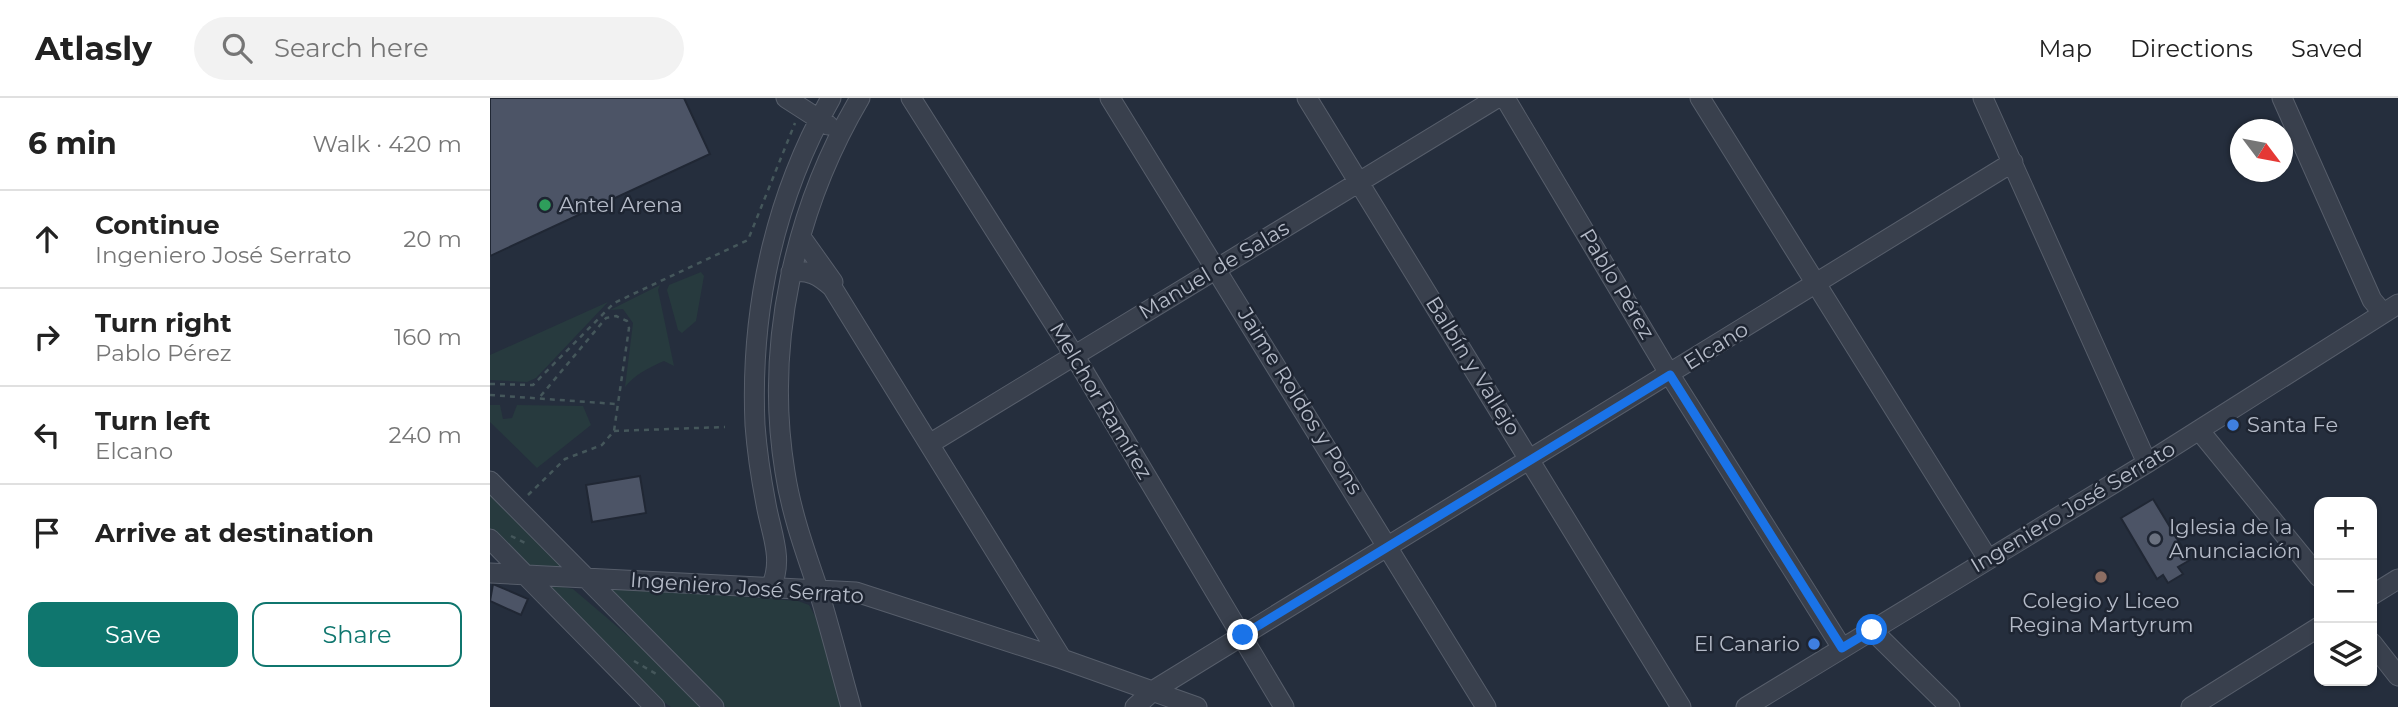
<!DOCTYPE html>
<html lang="en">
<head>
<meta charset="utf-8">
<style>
  body { margin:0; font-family:Montserrat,sans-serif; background:#f2f2f2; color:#222 }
  .controls { position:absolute; right:21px; bottom:21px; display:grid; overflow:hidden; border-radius:14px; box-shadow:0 2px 5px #0004 }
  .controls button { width:63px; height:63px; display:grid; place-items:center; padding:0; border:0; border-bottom:2px solid #e0e0e0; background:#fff; color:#222; font:35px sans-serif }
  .compass { position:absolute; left:1740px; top:21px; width:63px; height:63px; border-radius:50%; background:#fff; box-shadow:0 2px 5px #0004; rotate:122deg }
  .stop { position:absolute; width:21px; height:21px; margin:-16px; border:5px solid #1a73e8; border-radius:50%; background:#fff }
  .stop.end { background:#1a73e8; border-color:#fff; box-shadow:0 2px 7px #0008 }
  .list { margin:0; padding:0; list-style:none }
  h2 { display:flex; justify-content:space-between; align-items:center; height:91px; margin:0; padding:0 28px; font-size:30px }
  h2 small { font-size:23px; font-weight:400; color:#767676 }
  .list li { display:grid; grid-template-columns:46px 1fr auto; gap:21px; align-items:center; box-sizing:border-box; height:98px; padding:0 28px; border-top:2px solid #e0e0e0 }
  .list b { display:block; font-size:26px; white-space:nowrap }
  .list p { margin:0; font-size:23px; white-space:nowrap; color:#767676 }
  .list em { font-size:23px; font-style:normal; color:#767676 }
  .actions { display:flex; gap:14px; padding:21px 28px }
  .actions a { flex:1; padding:16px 0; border:2px solid #0f766e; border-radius:14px; text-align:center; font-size:24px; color:#0f766e }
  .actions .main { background:#0f766e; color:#fff }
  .icon { flex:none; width:38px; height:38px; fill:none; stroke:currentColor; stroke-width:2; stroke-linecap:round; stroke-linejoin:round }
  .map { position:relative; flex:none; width:1908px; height:609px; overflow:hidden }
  header { display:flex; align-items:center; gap:42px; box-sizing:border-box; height:98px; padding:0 35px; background:#fff; border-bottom:2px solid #e0e0e0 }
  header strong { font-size:33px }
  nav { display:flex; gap:38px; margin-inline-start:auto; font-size:24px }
  .search { width:490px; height:63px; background:#f2f2f2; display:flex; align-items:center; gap:18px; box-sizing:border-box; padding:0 24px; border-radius:38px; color:#767676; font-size:26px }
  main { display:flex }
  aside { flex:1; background:#fff }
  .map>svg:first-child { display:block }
  .green { fill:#273a3e }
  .building { fill:#4c5466; stroke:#202734; stroke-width:2 }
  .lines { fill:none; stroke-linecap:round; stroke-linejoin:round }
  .minor-casing { stroke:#575e6b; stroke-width:21 }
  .path { stroke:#45575b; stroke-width:2.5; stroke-dasharray:5 5; stroke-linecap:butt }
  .minor { stroke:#39404d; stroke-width:19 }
  .route { stroke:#1a73e8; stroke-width:9 }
  .leisure-dot { fill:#2e9e5b; stroke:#1e2532; stroke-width:2.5 }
  .shop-dot { fill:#3f7fe0; stroke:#1e2532; stroke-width:2.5 }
  .worship-dot { fill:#6b7280; stroke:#1e2532; stroke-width:2.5 }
  .education-dot { fill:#8d6e63; stroke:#1e2532; stroke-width:2.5 }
  .labels { text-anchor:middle; stroke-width:5; stroke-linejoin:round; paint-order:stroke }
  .poi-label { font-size:21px; fill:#b5bbc8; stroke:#1e2532; text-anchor:start }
  .street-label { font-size:21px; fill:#b5bbc8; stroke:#1e2532 }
</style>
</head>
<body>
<header>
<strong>Atlasly</strong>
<div class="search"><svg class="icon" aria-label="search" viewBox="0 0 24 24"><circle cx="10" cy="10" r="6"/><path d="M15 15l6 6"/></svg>Search here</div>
<nav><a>Map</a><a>Directions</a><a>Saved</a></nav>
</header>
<main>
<aside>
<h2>6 min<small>Walk · 420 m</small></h2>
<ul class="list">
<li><svg class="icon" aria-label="ahead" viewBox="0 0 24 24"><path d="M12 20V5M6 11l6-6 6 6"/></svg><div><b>Continue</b><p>Ingeniero José Serrato</p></div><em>20 m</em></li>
<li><svg class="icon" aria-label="right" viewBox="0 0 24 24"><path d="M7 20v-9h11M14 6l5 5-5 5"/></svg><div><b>Turn right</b><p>Pablo Pérez</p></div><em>160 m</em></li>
<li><svg class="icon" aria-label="left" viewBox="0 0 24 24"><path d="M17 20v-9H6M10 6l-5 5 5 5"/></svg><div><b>Turn left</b><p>Elcano</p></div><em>240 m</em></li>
<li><svg class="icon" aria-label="arrive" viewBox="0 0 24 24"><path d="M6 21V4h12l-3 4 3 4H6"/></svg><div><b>Arrive at destination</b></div></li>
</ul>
<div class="actions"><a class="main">Save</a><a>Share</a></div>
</aside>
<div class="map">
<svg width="1908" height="609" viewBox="0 0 1908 609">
  <rect width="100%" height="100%" fill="#252e3d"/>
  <path class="green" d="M211 174 214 178 206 223 192 235 188 232 177 192 179 187Z
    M170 187 168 192 184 268 174 263C160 269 144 277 135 289L143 225 133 211 120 212Z
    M118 204 46 280 37 284 0 282V257Z
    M0 307H10L13 321 22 320 27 307 93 308 101 327 47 370 0 324Z
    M0 395 71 468V469L37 468 0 431Z
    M64 487 83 491 150 548 210 609H181L165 598 61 490Z
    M126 489 308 503 319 507 325 518 353 609H236L121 492Z"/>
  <path class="building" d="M0 0H194L220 56 0 158Z
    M150 378 156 415 102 424 96 387Z
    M1663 401 1700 462 1688 469 1693 476 1678 485 1673 477 1667 481 1631 420Z
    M3 486 38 501 31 517 0 503Z"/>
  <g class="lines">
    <defs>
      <path id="minor" d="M296 0 338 27
        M421 0 584 257 794 609
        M620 0 996 609
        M817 0 1191 609
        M1015 0 1180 277 1352 550
        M1210 0 1498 461
        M1493 0 1657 365
        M1792 0 1882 202 1893 215
        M311 139 343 184
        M301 174C320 172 328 177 342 189L572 561
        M1709 332 1829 479
        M441 345 1007 0
        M0 383 224 609
        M0 441 165 609
        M0 475 366 494 572 561 707 609
        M281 489C294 461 281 435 276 406 271 380 267 354 265 327 260 213 284 100 341 0
        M1882 497 1908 481
        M1382 532 1460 609
        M1882 545 1908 578
        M361 609C350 570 340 530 328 491 315 453 301 414 295 374 274 246 305 110 370 0
        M645 609 664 592 1523 64
        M1256 609 1657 365 1908 206
        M1701 609 1829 529"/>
    </defs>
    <use href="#minor" class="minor-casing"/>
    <path class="path" d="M0 286 43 287 124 205 258 142 305 25
      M0 297 126 306
      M124 333 235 329
      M38 397 75 361 112 347 124 333 139 230 137 223 126 218 116 220 49 300
      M21 438 37 446
      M144 563 168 577"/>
    <use href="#minor" class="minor"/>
  </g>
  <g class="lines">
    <path class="route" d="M753 537 1180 277 1352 550 1382 532"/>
  </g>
  <circle class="leisure-dot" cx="55" cy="107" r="7"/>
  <g class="shop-dot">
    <circle cx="1743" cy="327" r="7"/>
    <circle cx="1324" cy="546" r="7"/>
  </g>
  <circle class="worship-dot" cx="1665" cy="441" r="7"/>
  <circle class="education-dot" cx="1611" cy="479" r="7"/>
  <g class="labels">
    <g class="poi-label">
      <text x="69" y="114">Antel Arena</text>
      <text x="1757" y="334">Santa Fe</text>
      <text x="1679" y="436">Iglesia de la<tspan x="1679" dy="24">Anunciación</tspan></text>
      <text x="1611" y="510" text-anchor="middle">Colegio y Liceo<tspan x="1611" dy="24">Regina Martyrum</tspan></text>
      <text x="1310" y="553" text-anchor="end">El Canario</text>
    </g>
    <g class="street-label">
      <text transform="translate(724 172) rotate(-31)" y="7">Manuel de Salas</text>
      <text transform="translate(1127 186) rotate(59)" y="7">Pablo Pérez</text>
      <text transform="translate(1226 248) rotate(-32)" y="7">Elcano</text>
      <text transform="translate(983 268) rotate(58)" y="7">Balbín y Vallejo</text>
      <text transform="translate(611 303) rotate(59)" y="7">Melchor Ramírez</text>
      <text transform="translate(810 303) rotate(58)" y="7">Jaime Roldos y Pons</text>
      <text transform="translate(1583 409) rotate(-31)" y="7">Ingeniero José Serrato</text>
      <text transform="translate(257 490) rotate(4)" y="7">Ingeniero José Serrato</text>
    </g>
  </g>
</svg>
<div class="controls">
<button>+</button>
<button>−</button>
<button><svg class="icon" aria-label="layers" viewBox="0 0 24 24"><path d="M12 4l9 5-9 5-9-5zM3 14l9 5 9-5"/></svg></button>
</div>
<svg class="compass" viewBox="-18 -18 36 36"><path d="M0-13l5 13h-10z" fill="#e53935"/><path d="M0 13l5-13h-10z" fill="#767676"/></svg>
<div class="stop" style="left:1382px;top:532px"></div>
<div class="stop end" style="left:753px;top:537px"></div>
</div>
</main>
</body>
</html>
